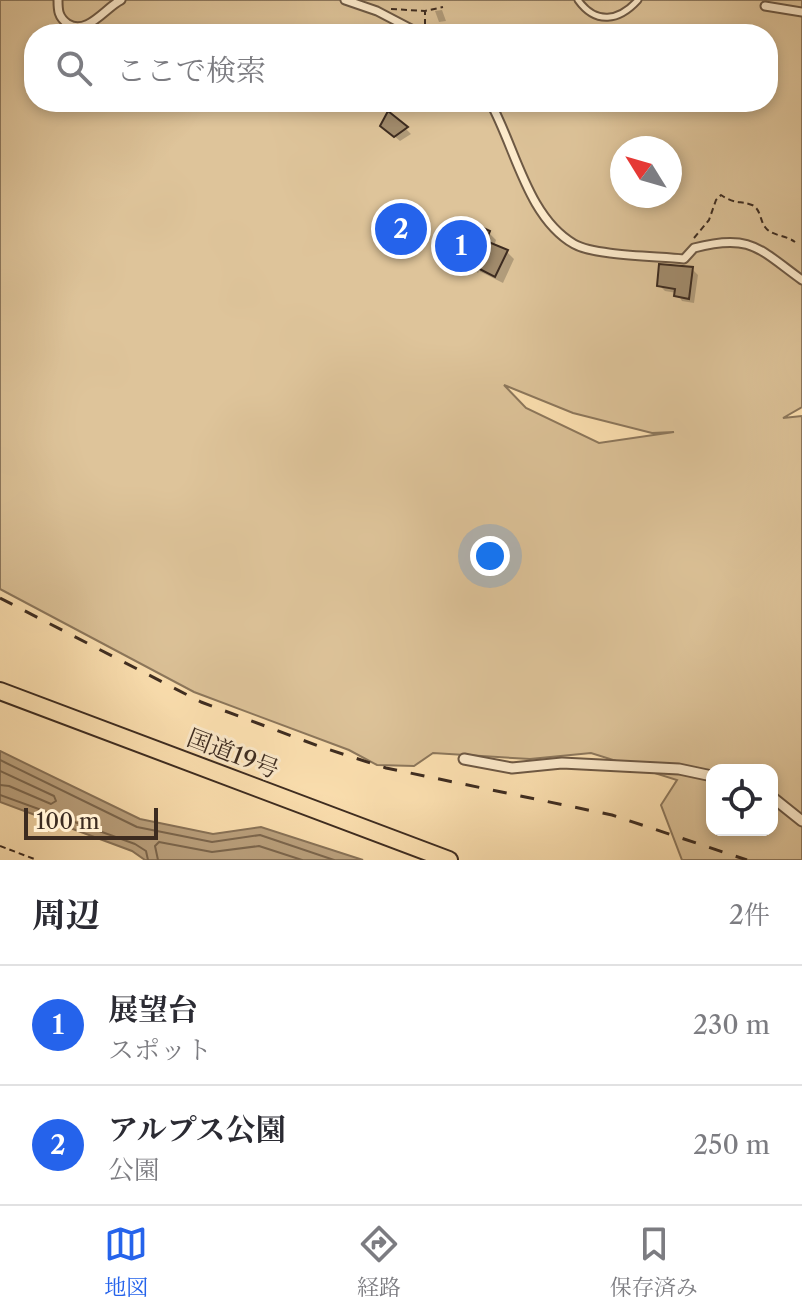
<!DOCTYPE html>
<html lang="ja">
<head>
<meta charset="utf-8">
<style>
  body { margin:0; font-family:"Libre Caslon Text","Noto Serif JP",serif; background:#f2f2f3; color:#2b2b33 }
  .controls { position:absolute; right:24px; bottom:24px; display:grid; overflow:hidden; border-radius:16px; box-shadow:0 4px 12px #0003 }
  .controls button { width:72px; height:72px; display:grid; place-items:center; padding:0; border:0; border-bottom:2px solid #e1e1e2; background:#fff; color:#2b2b33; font:40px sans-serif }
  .compass { position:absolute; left:610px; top:136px; width:72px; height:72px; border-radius:50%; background:#fff; box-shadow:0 4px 12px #0003; rotate:307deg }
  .scale { position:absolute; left:24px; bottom:20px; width:134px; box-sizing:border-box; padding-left:8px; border:4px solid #3c2b20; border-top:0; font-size:22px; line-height:28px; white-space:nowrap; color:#3c2b20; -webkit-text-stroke:6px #ffedce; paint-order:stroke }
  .you { position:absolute; left:490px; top:556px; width:28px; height:28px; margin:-20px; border:6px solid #fff; border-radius:50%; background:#1a73e8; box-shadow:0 0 0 12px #1a73e833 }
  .badge { display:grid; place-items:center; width:52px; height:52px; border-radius:50%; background:#2563eb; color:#fff; font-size:26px; font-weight:700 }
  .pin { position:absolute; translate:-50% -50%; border:4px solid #fff; box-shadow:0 2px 8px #0006 }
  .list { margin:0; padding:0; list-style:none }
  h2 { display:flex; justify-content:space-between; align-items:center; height:104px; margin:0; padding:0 32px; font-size:34px }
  h2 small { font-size:26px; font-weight:400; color:#7c7c81 }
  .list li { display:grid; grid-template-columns:52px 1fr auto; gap:24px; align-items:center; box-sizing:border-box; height:120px; padding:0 32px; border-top:2px solid #e1e1e2 }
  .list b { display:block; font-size:30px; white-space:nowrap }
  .list p { margin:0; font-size:26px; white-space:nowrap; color:#7c7c81 }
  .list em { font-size:26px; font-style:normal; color:#7c7c81 }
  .icon { flex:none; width:44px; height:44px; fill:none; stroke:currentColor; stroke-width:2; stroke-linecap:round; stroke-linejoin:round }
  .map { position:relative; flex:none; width:802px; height:860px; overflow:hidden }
  .search { position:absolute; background:#fff; box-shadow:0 4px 12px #0003; left:24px; right:24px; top:24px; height:88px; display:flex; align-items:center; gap:20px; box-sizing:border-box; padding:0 28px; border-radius:32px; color:#7c7c81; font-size:30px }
  .sheet { height:344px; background:#fff }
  nav { display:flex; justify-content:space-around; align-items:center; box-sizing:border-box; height:112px; border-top:2px solid #e1e1e2; background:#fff; font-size:22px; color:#7c7c81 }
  nav a { display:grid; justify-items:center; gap:4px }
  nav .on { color:#2563eb }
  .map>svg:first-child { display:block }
  .green { fill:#dec49a; stroke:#8d785d; stroke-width:2; fill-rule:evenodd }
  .water { fill:#bda481; stroke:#89745a; stroke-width:2 }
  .shadow { fill:#0003 }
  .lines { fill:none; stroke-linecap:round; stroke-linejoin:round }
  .shore { stroke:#7c6850; stroke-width:2 }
  .building { fill:#a18b6c; stroke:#3c2b20; stroke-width:2 }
  .service-casing { stroke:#6d5945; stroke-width:9 }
  .pedestrian-casing { stroke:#6d5945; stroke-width:11 }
  .minor-casing { stroke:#6d5945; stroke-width:13 }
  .trunk-casing { stroke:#3c2b20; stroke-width:20 }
  .path { stroke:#3c2b20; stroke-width:2; stroke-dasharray:6 4; stroke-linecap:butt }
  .service { stroke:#ffedce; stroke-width:5 }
  .pedestrian { stroke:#ffedce; stroke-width:7 }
  .minor { stroke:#ffedce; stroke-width:9 }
  .trunk { stroke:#ffe3b3; stroke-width:16 }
  .rail { stroke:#3c2b20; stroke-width:3; stroke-dasharray:14 14; stroke-linecap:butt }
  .labels { text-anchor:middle; stroke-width:6; stroke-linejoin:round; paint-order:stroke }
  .street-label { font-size:24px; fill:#3c2b20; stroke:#ffedce }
</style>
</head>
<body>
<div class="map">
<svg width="802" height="860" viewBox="0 0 802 860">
  <rect width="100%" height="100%" fill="#ffe3b3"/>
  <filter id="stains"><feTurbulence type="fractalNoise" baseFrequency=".0025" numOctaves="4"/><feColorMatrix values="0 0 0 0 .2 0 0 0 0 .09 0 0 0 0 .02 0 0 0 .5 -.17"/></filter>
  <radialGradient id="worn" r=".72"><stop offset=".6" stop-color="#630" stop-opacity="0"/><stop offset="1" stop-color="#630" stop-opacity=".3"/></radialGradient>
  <path class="green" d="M0 0H802V407L783 418 802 416V860H682L661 805 677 780 591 753 530 759 433 753 414 766 377 765 349 750 194 692 0 589ZM34 34H768V102H34ZM622 148H670V196H622ZM504 385 573 413 652 433 674 432 599 443 526 408ZM712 770H772V830H712Z"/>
  <path class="water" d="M0 751 140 819 213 834 261 827 363 860H145L132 851 0 802Z"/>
  <path class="shadow" d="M442 10 446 21 439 22 435 11Z
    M389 114 406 129 411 134 400 141 387 130Z
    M489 233 496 240 494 246 507 252 514 259 503 283 479 271 478 273 453 254Z
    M692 269 698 275 694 303 682 301 677 293 665 291 659 285Z"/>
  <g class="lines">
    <path class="shore" d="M0 760 137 827 212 842 260 835 334 860
      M0 771 54 796 56 801 51 804 9 786 0 785
      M0 795 135 844 146 851 148 860
      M158 860 155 846 159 842 212 852 259 846 302 860"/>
  </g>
  <path class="building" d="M388 111 408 127 394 137 380 126Z
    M479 226 490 231 486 241 508 250 495 277 472 265 470 267 452 255 450 246 455 233 465 230 475 236Z
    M659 264 693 267 689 299 674 296 675 289 657 286Z"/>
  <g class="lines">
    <defs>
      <path id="service" d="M578 0C596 25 619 21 638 0"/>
      <path id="pedestrian" d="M58 0C58 10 58 17 68 24 87 36 106 7 121 0
        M345 0 377 11 421 34
        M765 6 802 12
        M490 102C515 146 527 217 574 244 595 256 658 256 684 259L694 248C751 233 759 249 802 280"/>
      <path id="minor" d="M464 759 512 768 562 763 679 769 712 776
        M772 797 802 821"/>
      <path id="trunk" d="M0 691 449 860"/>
    </defs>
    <use href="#service" class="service-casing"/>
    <use href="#pedestrian" class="pedestrian-casing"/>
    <use href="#minor" class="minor-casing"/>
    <use href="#trunk" class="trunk-casing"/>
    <path class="path" d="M391 9 425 11 443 7
      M425 25V12
      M694 238 709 220 716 200 721 195C736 205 740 200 752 205 761 209 760 221 765 227 771 236 786 235 795 242
      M0 846 37 860"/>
    <use href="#service" class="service"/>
    <use href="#pedestrian" class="pedestrian"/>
    <use href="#minor" class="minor"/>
    <use href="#trunk" class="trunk"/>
    <path class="rail" d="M0 598 201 702 321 747 386 768 612 815 747 860"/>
  </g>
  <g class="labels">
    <g class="street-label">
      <text transform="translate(233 754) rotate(21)" y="8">国道19号</text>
    </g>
  </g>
  <rect width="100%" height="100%" filter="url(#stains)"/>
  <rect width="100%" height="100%" fill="url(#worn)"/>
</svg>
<div class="controls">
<button><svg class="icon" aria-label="locate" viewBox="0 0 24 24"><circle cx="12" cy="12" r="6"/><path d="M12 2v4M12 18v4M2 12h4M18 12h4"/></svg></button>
</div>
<svg class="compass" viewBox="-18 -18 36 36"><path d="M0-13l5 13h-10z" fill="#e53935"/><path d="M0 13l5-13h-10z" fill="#7c7c81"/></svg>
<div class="scale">100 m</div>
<div class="you"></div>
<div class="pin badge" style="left:461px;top:246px">1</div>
<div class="pin badge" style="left:401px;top:229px">2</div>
<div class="search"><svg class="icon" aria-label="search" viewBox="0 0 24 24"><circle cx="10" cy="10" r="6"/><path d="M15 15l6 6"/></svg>ここで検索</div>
</div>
<section class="sheet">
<h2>周辺<small>2件</small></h2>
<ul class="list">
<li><span class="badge">1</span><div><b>展望台</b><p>スポット</p></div><em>230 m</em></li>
<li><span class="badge">2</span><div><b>アルプス公園</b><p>公園</p></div><em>250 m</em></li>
</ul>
</section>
<nav>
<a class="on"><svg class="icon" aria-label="map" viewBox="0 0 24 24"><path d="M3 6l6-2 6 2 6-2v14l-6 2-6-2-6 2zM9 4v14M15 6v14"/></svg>地図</a>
<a><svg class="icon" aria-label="directions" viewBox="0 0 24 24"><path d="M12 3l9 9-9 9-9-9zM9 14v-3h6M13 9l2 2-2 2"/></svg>経路</a>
<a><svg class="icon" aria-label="saved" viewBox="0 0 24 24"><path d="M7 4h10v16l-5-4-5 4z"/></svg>保存済み</a>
</nav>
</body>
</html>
